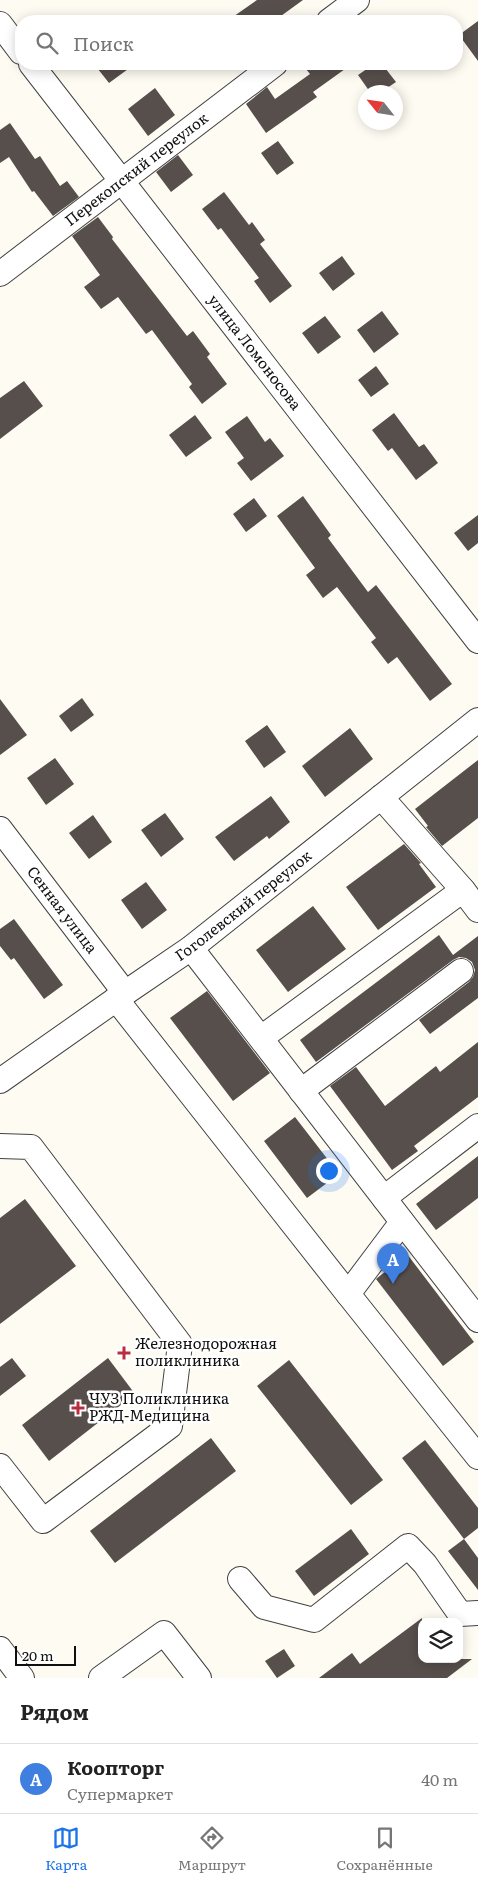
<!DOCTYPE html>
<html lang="ru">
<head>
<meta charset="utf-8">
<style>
  body { margin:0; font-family:Literata,serif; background:#f6f6f6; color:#222 }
  .controls { position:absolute; right:15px; bottom:15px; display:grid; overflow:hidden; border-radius:10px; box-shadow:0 2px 12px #0003 }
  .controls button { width:45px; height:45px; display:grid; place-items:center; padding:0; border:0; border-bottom:1px solid #e0e0e0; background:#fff; color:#222; font:25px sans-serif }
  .compass { position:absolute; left:358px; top:85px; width:45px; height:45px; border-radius:50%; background:#fff; box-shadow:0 2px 12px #0003; rotate:300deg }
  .scale { position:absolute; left:15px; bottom:12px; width:61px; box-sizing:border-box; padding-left:5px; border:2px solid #0f0f0f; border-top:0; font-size:14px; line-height:18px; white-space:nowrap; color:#0f0f0f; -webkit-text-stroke:4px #fff; paint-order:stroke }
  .you { position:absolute; left:328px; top:1170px; width:18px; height:18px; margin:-12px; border:4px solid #fff; border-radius:50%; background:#1a73e8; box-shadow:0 0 0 8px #1a73e833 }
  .badge { display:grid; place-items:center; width:32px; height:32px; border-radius:50%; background:#1a73e8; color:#fff; font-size:16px; font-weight:700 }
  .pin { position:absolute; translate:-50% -41px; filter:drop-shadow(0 1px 2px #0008) }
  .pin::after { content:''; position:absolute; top:26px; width:18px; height:15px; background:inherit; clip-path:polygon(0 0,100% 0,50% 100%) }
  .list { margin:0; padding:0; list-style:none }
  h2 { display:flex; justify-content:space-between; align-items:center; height:65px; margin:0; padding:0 20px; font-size:21px }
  h2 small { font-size:16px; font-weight:400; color:#767676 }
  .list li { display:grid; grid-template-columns:32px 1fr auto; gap:15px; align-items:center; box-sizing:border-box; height:70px; padding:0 20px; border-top:1px solid #e0e0e0 }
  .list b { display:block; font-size:19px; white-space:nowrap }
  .list p { margin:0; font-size:16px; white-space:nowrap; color:#767676 }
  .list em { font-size:16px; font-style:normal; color:#767676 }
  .icon { flex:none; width:28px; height:28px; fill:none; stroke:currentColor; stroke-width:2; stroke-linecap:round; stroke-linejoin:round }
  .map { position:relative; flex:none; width:478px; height:1678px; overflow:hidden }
  .search { position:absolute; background:#fff; box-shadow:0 2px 12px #0003; left:15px; right:15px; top:15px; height:55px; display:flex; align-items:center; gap:12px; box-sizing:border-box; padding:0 18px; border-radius:20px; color:#767676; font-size:19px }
  .sheet { height:135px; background:#fff }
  nav { display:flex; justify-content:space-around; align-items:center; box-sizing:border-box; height:70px; border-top:1px solid #e0e0e0; background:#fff; font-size:14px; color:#767676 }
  nav a { display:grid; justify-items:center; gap:2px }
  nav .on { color:#1a73e8 }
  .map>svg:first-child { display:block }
  .building { fill:#574f4c }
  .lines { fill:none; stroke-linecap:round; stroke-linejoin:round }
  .minor-casing { stroke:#424242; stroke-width:26 }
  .minor { stroke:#fff; stroke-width:24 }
  .poi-dot { fill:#ba2d3f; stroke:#fff; stroke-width:2 }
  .labels { text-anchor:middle; stroke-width:5; stroke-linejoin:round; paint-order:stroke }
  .street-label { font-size:15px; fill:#0f0f0f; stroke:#fff }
  .poi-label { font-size:15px; fill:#0f0f0f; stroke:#fff; text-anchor:start }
</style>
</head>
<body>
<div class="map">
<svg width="478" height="1678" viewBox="0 0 478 1678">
  <rect width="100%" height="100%" fill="#fefbf2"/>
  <path class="building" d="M257 0H303L274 21H227Z
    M478 21V61L459 35Z
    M94 64H135L109 83Z
    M302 64H352L313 92 317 97 266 133 246 104 267 87 275 99 310 74Z
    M374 64H382L396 82 381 92H370L358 75Z
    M155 88 175 115 148 136 128 109Z
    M10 123 35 159 40 156 60 186 67 181 79 197 53 216 34 191 32 192 9 157 0 163V130Z
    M278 141 294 163 277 175 261 153Z
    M178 155 193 175 171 192 156 172Z
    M224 192 249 225 252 222 265 240 260 244 292 286 270 303 254 281 259 278 221 228 218 230 202 209Z
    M98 217 113 237 112 239 187 336 193 331 210 354 207 357 227 384 202 404 189 387 192 384 152 330 146 334 118 297 101 309 84 287 100 275 72 236Z
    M342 256 355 274 333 291 319 273Z
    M382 311 399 334 374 353 357 330Z
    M325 316 341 337 318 354 302 333Z
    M376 366 389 384 371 397 358 380Z
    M24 381 43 406 0 439V398Z
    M394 413 419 447 424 444 438 463 416 480 392 448 388 451 372 430Z
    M195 415 212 438 186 457 169 435Z
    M247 416 265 442 270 438 284 456 251 481 237 463 244 458 225 432Z
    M303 496 331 535 328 538 368 592 376 585 452 684 430 701 397 657 388 664 371 642 376 638 337 587 323 598 306 575 315 568 277 516Z
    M254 498 267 516 246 532 233 514Z
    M478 515V543L468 551 454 533Z
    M82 698 94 715 71 732 59 716Z
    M0 699 27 735 0 755Z
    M267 725 286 752 264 768 245 741Z
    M350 728 373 759 325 797 302 766Z
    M55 758 74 784 46 805 27 778Z
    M478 760V818L442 846 426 827 428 826 415 809Z
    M271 796 290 822 269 839 267 836 234 861 215 837Z
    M165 813 184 839 161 857 141 830Z
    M93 815 112 842 89 859 69 833Z
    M404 844 421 863 419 864 436 887 378 930 346 887Z
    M146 882 167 910 142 929 121 900Z
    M313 906 346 949 288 992 256 950Z
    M14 919 63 985 44 999 14 958 11 960 0 946V929Z
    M439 935 453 955 478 936V998L430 1034 419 1020 469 982 473 977 475 970 472 962 466 958 459 957 453 960 316 1062 300 1040Z
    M207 991 270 1073 233 1101 170 1018Z
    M478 1042V1097L414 1146 418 1151 392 1170 330 1086 356 1067 385 1106 436 1066 440 1072Z
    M295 1117 339 1174 307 1198 264 1141Z
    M478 1156V1198L436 1230 416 1204Z
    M25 1199 76 1266 0 1324V1218Z
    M407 1254 474 1342 443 1366 376 1279Z
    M12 1358 26 1376 0 1396V1367Z
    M108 1358 135 1394 49 1461 22 1425Z
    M289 1360 383 1480 351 1505 257 1386Z
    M211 1438 236 1471 115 1563 90 1531Z
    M425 1440 478 1508V1528L464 1539 402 1458Z
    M351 1529 369 1554 314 1596 295 1571Z
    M464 1539 478 1558V1590L448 1551Z
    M422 1618V1659H472L447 1678H319L352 1653 360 1664Z
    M284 1649 295 1666 277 1678 265 1661Z"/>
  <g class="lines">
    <defs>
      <g id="minor">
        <path d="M329 21 357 0"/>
        <path d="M0 24 21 52"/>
        <path id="s1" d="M31 64 478 641"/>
        <path id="s2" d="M0 274 275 64"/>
        <path d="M381 797 463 890"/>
        <path id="s3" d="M0 829 125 993"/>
        <path d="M191 948 478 1320"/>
        <path d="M116 999 348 1294"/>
        <path d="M261 1038 463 890 478 910"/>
        <path id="s4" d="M0 1081 125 993 191 948 478 720"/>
        <path d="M301 1091 461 971"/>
        <path d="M0 1146 31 1147 180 1344 170 1426 43 1521 0 1466"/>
        <path d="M384 1198 478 1126"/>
        <path d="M402 1222 348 1294 478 1457"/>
        <path d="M240 1579 264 1607 314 1620 408 1546 425 1564 460 1614 478 1613"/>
        <path d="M0 1649 22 1678"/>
        <path d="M101 1678 164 1633 199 1678"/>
      </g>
    </defs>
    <use href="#minor" class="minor-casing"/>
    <use href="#minor" class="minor"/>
  </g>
  <g class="poi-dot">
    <path d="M121.5 1345.5h5v5h5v5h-5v5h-5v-5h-5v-5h5z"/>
    <path d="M75.5 1400.5h5v5h5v5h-5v5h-5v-5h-5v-5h5z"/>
  </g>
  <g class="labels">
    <g class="street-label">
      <text dy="5" stroke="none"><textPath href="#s2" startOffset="172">Перекопский переулок</textPath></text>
      <text dy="5" stroke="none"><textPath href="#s1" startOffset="365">улица Ломоносова</textPath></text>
      <text dy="5" stroke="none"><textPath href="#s4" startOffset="300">Гоголевский переулок</textPath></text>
      <text dy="5" stroke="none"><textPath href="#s3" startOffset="102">Сенная улица</textPath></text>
    </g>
    <g class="poi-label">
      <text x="135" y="1349">Железнодорожная<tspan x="135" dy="17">поликлиника</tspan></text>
      <text x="89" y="1404">ЧУЗ Поликлиника<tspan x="89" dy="17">РЖД-Медицина</tspan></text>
    </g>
  </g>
</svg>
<div class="controls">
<button><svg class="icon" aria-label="layers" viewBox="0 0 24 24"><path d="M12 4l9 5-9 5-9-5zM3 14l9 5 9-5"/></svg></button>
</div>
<svg class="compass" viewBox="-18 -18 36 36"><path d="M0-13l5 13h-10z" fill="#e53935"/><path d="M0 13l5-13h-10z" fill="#767676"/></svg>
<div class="scale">20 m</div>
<div class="you"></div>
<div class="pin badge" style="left:393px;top:1284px;background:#3f7fe0">A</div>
<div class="search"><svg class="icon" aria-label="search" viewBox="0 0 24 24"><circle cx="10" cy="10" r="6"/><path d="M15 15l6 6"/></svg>Поиск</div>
</div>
<section class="sheet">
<h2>Рядом<small></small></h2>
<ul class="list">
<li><span class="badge" style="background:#3f7fe0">A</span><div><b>Коопторг</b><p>Супермаркет</p></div><em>40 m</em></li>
</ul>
</section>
<nav>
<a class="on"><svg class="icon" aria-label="map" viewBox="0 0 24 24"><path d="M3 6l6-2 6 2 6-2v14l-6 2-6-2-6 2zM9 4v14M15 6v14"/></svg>Карта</a>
<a><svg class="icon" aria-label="directions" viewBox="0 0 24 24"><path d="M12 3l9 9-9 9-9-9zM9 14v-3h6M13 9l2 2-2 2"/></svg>Маршрут</a>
<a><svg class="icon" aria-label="saved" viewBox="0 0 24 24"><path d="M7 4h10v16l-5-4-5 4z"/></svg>Сохранённые</a>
</nav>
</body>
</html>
